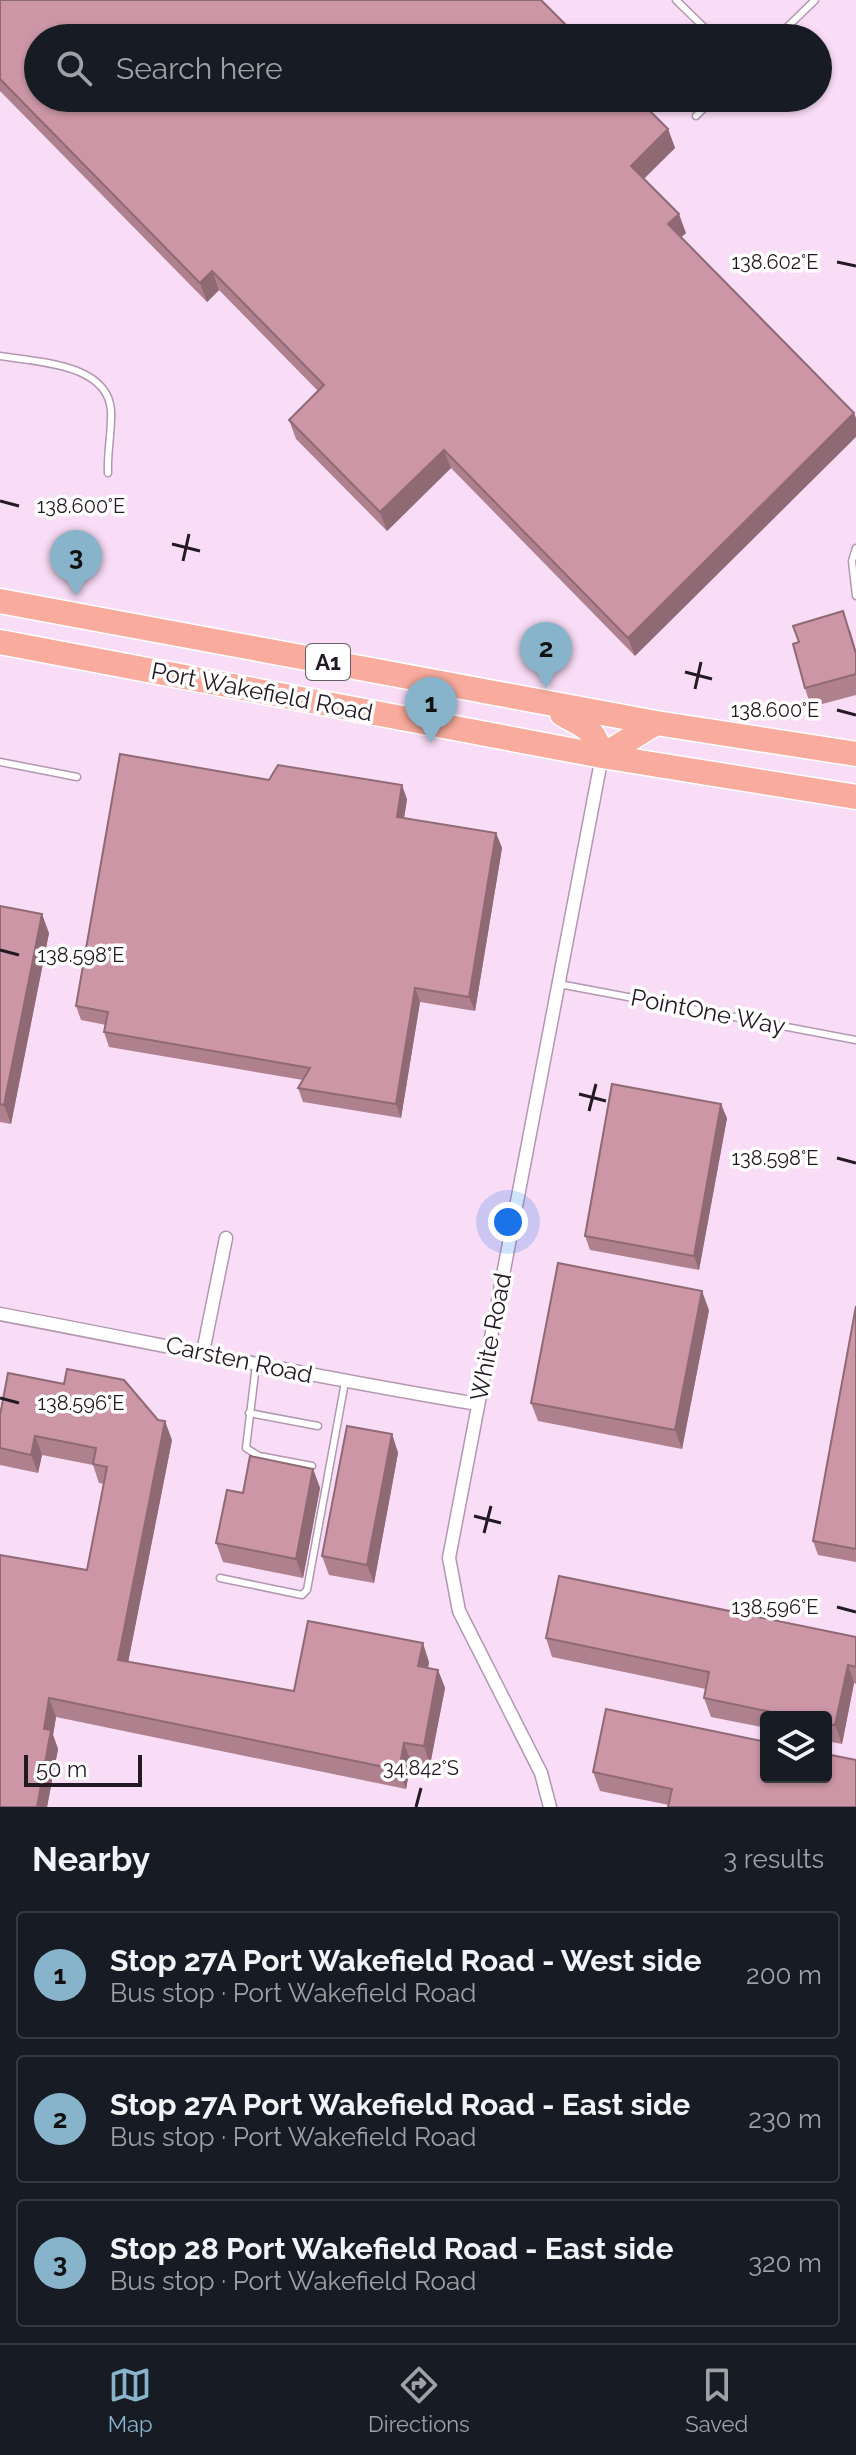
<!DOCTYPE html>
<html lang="en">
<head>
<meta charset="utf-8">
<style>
  body { margin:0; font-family:Raleway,sans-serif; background:#20242c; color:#f1f3f6 }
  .controls { position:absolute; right:24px; bottom:24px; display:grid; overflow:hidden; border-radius:8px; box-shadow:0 2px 6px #0004 }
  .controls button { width:72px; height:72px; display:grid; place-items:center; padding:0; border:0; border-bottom:2px solid #363941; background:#171b24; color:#f1f3f6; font:40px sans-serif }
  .scale { position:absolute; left:24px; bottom:20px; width:118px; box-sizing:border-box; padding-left:8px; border:4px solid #231922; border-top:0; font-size:22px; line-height:28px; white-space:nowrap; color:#231922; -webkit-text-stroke:6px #fff; paint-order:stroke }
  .you { position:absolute; left:508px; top:1222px; width:28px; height:28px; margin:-20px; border:6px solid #fff; border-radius:50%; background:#1a73e8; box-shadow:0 0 0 12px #1a73e833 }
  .badge { display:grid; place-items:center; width:52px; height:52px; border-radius:50%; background:#88b4cb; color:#111; font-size:26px; font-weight:700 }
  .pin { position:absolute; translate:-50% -66px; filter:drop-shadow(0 2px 4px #0008) }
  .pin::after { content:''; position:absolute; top:42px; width:28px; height:24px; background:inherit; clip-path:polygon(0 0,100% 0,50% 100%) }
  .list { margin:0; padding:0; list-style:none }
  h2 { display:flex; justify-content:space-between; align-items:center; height:104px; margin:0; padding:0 32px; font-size:34px }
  h2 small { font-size:26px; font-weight:400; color:#9ea1a6 }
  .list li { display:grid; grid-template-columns:52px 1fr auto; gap:24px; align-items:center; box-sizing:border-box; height:128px; margin:0 16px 16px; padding:0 16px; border:2px solid #363941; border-radius:8px }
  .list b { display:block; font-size:30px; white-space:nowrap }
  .list p { margin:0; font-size:26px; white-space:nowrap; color:#9ea1a6 }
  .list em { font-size:26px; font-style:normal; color:#9ea1a6 }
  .icon { flex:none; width:44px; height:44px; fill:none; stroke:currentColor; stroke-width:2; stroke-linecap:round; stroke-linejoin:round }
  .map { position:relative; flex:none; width:856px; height:1807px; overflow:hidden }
  .search { position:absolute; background:#171b24; box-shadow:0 2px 6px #0004; left:24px; right:24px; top:24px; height:88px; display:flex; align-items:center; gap:20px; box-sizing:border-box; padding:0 28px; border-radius:44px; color:#9ea1a6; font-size:30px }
  .sheet { height:536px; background:#171b24 }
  nav { display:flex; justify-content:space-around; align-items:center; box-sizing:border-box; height:112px; border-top:2px solid #363941; background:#171b24; font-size:22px; color:#9ea1a6 }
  nav a { display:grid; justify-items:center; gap:4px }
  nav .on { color:#88b4cb }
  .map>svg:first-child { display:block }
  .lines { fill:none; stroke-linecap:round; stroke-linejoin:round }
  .lane-casing { stroke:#b297b0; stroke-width:9 }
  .street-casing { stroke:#b297b0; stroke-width:15 }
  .highway-casing { stroke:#fff; stroke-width:27 }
  .lane { stroke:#fff; stroke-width:6 }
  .street { stroke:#fff; stroke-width:12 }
  .highway { stroke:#f9ac9d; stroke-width:24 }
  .wall { fill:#af818f }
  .shaded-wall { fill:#8f6974 }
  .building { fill:#cc96a6; stroke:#8f6974; stroke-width:2 }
  .ticks { fill:none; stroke:#231922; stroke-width:3 }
  .labels { text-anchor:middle; stroke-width:7; stroke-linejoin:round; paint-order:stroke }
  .shield { fill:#fff; stroke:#655e64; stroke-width:2 }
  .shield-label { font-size:22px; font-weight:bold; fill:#231922 }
  .street-label { font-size:24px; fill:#231922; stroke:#fff }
  .ticks-label { font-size:20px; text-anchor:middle; fill:#231922; stroke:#fff; stroke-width:7; stroke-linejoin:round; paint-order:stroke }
</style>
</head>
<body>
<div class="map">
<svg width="856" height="1807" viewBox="0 0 856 1807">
  <rect width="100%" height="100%" fill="#f9dcf6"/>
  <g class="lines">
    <defs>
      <path id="lane" d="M676 0 715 38
        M776 38 815 0
        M696 116 714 98
        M0 356C36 362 107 363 111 410 112 431 107 452 108 473
        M856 548 852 561 856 596
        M0 762 77 777
        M559 984 856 1040
        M256 1365 246 1448 259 1456 312 1466
        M249 1413 318 1426
        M220 1578 302 1595 307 1590 345 1382"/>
      <path id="street" d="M0 1314C159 1344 318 1378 478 1404
        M203 1352 226 1238
        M550 1807 541 1773 459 1611 449 1558 602 756"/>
      <path id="highway" d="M0 601 656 723 856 754
        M0 642 602 756 856 797
        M562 714C587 728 593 727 602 756
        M602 756 656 723"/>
    </defs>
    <use href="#lane" class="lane-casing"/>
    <use href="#street" class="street-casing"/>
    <use href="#highway" class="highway-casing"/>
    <use href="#lane" class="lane"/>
    <use href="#street" class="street"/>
    <use href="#highway" class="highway"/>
  </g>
  <path class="wall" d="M0 0 668 129 675 148 644 179 686 233 681 237 635 656 451 468 387 531 296 439 289 420 318 391 219 290 207 302 0 91Z
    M850 630 856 650V695L811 707 805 688Z
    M269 780 407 799 404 818 496 833 502 848 475 1011 420 1002 401 1118 303 1102 298 1088 303 1080 109 1047 104 1032 106 1025 81 1020 76 1006Z
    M0 906 49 933 11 1124 0 1122Z
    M727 1118 699 1270 590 1250 585 1236Z
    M856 1306V1562L818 1555 813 1541Z
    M709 1310 682 1449 538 1421 531 1403Z
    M0 1415 172 1440 128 1662 294 1691 429 1662 428 1668 438 1670 445 1688 430 1765 411 1762 406 1789 56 1717 53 1735 58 1749 47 1807H0L87 1570 104 1484 99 1483 93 1465 42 1455 38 1473 0 1465Z
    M392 1434 398 1453 374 1583 329 1575 322 1556Z
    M313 1469 320 1488 303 1578 223 1562 216 1543 243 1493Z
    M856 1637V1684L854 1683 842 1744 826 1741V1717H766V1728L711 1717 704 1698 706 1689 552 1657 546 1638Z
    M856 1760 669 1805 600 1791 593 1772Z"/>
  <path class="shaded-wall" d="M668 129 675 148 638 184 631 166Z
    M679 214 686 233 675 243 668 224Z
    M212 271 219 290 207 302 200 283Z
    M854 413 856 418V437L635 656 628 638Z
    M444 450 451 468 387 531 380 512Z
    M402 785 407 799 402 831 397 817Z
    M496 833 502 848 475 1011 469 997Z
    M42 914 49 933 11 1124 4 1105Z
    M415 988 420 1002 401 1118 396 1104Z
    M721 1104 727 1118 699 1270 694 1256Z
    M702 1291 709 1310 682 1449 675 1430Z
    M165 1421 172 1440 125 1678 118 1660Z
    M392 1434 398 1453 374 1583 367 1565Z
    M35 1436 42 1455 38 1473 31 1455Z
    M313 1469 320 1488 303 1578 296 1559Z
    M423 1643 429 1662 425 1684 418 1666Z
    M848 1665 854 1683 842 1744 835 1725Z
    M438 1670 445 1688 430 1765 424 1746Z
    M49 1698 56 1717 53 1735 58 1749 47 1807H37L44 1729Z
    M404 1743 411 1762 406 1789 399 1770Z"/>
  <path class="building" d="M0 0H541L579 38H38V98H637L668 129 631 166 679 214 668 224 854 413 628 638 444 450 380 512 289 420 324 385 212 271 200 283 0 79Z
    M843 611 856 654V674L805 688 793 644 799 642 793 626Z
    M120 754 269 780 278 765 402 785 397 817 496 833 469 997 415 988 396 1104 298 1088 310 1068 104 1032 108 1012 76 1006Z
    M0 906 42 914 4 1105 0 1104Z
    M612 1084 721 1104 694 1256 585 1236Z
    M558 1263 702 1291 675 1430 531 1403Z
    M856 1306V1549L813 1541Z
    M67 1369 124 1380 158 1420 165 1421 118 1660 294 1691 308 1621 423 1643 418 1666 438 1670 424 1746 404 1743 399 1770 49 1698 44 1729 51 1730 37 1807H0V1555L87 1570 107 1467 93 1464 96 1448 35 1436 31 1455 0 1448V1415L8 1373 64 1384Z
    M347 1426 392 1434 367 1565 322 1556Z
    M250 1456 313 1469 296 1559 216 1543 227 1490 243 1493Z
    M559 1576 856 1637V1667L848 1665 835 1725 826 1724V1717H795L704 1698 709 1672 546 1638Z
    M606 1709 766 1742V1777H826V1754L856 1760V1807H668L672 1789 593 1772Z"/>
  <path class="ticks" d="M837 262 856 266M0 501 19 506M172 544 200 551M183 561 189 534M685 672 712 679M695 689 701 662M837 710 856 715M0 950 19 955M579 1094 606 1101M589 1111 596 1084M837 1158 856 1163M0 1398 19 1403M474 1516 501 1523M484 1533 491 1506M837 1607 856 1612M416 1807 421 1788"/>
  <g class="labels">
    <rect class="shield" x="306" y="644" width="44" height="36" rx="6"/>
    <g class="shield-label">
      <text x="328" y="670">A1</text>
    </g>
    <g class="street-label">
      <text transform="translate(262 692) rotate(11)" y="8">Port Wakefield Road</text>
      <text transform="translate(708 1012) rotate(11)" y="8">PointOne Way</text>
      <text transform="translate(491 1337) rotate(-79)" y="8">White Road</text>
      <text transform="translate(239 1360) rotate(12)" y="8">Carsten Road</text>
    </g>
  </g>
  <g class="ticks-label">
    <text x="775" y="269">138.602°E</text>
    <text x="81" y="513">138.600°E</text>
    <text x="775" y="717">138.600°E</text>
    <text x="81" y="962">138.598°E</text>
    <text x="775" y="1165">138.598°E</text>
    <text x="81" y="1410">138.596°E</text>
    <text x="775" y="1614">138.596°E</text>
    <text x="421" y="1775">34.842°S</text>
  </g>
</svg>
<div class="controls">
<button><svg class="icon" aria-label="layers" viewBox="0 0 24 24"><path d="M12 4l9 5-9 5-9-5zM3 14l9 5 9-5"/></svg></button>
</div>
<div class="scale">50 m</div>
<div class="you"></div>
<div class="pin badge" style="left:431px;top:743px">1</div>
<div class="pin badge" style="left:546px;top:688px">2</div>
<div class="pin badge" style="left:76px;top:596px">3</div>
<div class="search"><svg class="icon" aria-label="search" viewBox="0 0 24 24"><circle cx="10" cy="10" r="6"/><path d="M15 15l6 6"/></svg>Search here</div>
</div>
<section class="sheet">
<h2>Nearby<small>3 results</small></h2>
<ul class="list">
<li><span class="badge">1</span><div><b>Stop 27A Port Wakefield Road - West side</b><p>Bus stop · Port Wakefield Road</p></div><em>200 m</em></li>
<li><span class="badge">2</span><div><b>Stop 27A Port Wakefield Road - East side</b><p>Bus stop · Port Wakefield Road</p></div><em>230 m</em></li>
<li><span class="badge">3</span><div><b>Stop 28 Port Wakefield Road - East side</b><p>Bus stop · Port Wakefield Road</p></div><em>320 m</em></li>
</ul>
</section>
<nav>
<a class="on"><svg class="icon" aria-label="map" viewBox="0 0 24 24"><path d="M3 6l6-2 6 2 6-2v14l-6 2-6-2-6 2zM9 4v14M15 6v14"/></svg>Map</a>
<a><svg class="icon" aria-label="directions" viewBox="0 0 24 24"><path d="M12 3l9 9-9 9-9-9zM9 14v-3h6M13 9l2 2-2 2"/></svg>Directions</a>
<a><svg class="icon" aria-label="saved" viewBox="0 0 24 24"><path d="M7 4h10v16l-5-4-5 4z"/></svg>Saved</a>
</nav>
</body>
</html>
